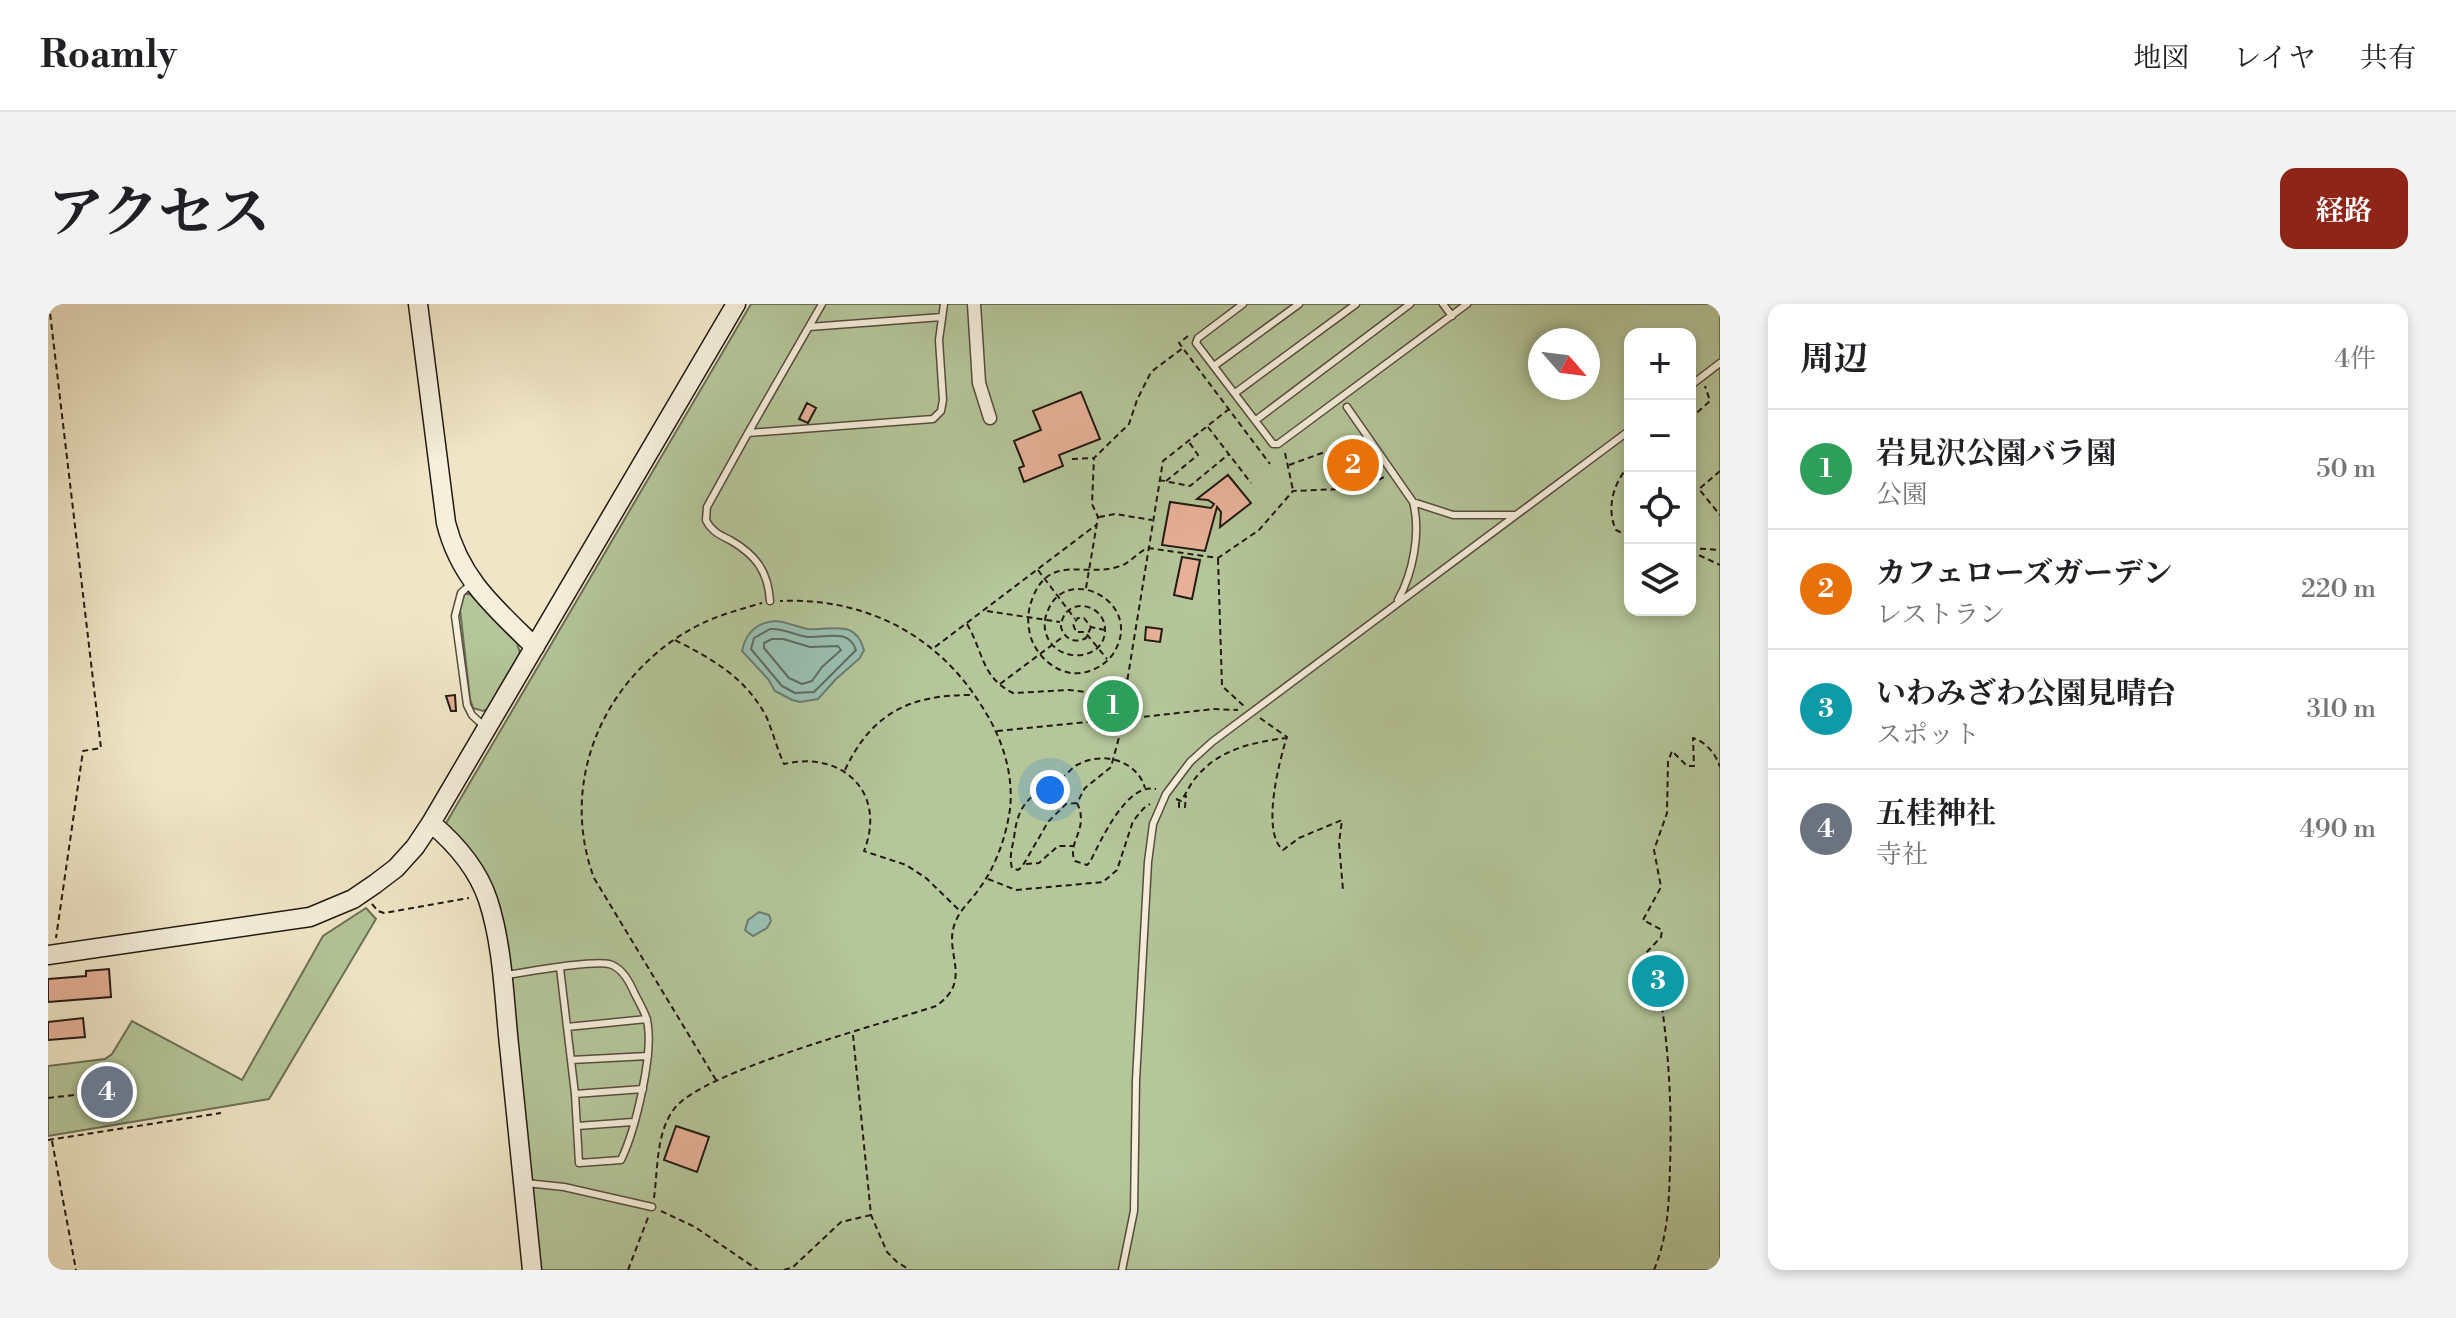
<!DOCTYPE html>
<html lang="ja">
<head>
<meta charset="utf-8">
<style>
  body { margin:0; font-family:"Libre Bodoni","Noto Serif JP",serif; background:#f2f2f2; color:#202124 }
  .controls { position:absolute; right:24px; top:24px; display:grid; overflow:hidden; border-radius:16px; box-shadow:0 4px 12px #0003 }
  .controls button { width:72px; height:72px; display:grid; place-items:center; padding:0; border:0; border-bottom:2px solid #e0e0e0; background:#fff; color:#202124; font:40px sans-serif }
  .compass { position:absolute; left:1480px; top:24px; width:72px; height:72px; border-radius:50%; background:#fff; box-shadow:0 4px 12px #0003; rotate:118deg }
  .you { position:absolute; left:1002px; top:486px; width:28px; height:28px; margin:-20px; border:6px solid #fff; border-radius:50%; background:#1a73e8; box-shadow:0 0 0 12px #1a73e833 }
  .badge { display:grid; place-items:center; width:52px; height:52px; border-radius:50%; background:#8f2418; color:#fff; font-size:26px; font-weight:700 }
  .pin { position:absolute; translate:-50% -50%; border:4px solid #fff; box-shadow:0 2px 8px #0006 }
  .list { margin:0; padding:0; list-style:none }
  h2 { display:flex; justify-content:space-between; align-items:center; height:104px; margin:0; padding:0 32px; font-size:34px }
  h2 small { font-size:26px; font-weight:400; color:#757577 }
  .list li { display:grid; grid-template-columns:52px 1fr auto; gap:24px; align-items:center; box-sizing:border-box; height:120px; padding:0 32px; border-top:2px solid #e0e0e0 }
  .list b { display:block; font-size:30px; white-space:nowrap }
  .list p { margin:0; font-size:26px; white-space:nowrap; color:#757577 }
  .list em { font-size:26px; font-style:normal; color:#757577 }
  .icon { flex:none; width:44px; height:44px; fill:none; stroke:currentColor; stroke-width:2; stroke-linecap:round; stroke-linejoin:round }
  .map { position:relative; flex:none; width:1672px; height:966px; overflow:hidden; border-radius:16px }
  header { display:flex; align-items:center; gap:48px; box-sizing:border-box; height:112px; padding:0 40px; background:#fff; border-bottom:2px solid #e0e0e0 }
  header strong { font-size:38px }
  nav { display:flex; gap:44px; margin-inline-start:auto; font-size:28px }
  .intro { display:flex; align-items:center; justify-content:space-between; box-sizing:border-box; height:192px; padding:0 48px }
  h1 { margin:0; font-size:56px }
  .button { padding:20px 36px; border-radius:16px; background:#8f2418; color:#fff; font-size:28px; font-weight:700 }
  main { display:flex; gap:48px; padding:0 48px }
  aside { flex:1; background:#fff; border-radius:16px; box-shadow:0 4px 12px #0003 }
  .map>svg:first-child { display:block }
  .green { fill:#b4c69a; stroke:#6b7056; stroke-width:2; fill-rule:evenodd }
  .water { fill:#9ac0b3; stroke:#6a7d72; stroke-width:2 }
  .lines { fill:none; stroke-linecap:round; stroke-linejoin:round }
  .shore { stroke:#5e6c62; stroke-width:2 }
  .building { fill:#e7b198; stroke:#221911; stroke-width:2 }
  .lane-casing { stroke:#564c3e; stroke-width:9 }
  .street-casing { stroke:#564c3e; stroke-width:15 }
  .secondary-casing { stroke:#221911; stroke-width:21 }
  .path { stroke:#221911; stroke-width:2; stroke-dasharray:6 4; stroke-linecap:butt }
  .lane { stroke:#f5efdb; stroke-width:6 }
  .street { stroke:#f5efdb; stroke-width:12 }
  .secondary { stroke:#f5efdb; stroke-width:18 }
</style>
</head>
<body>
<header>
<strong>Roamly</strong>
<nav><a>地図</a><a>レイヤ</a><a>共有</a></nav>
</header>
<div class="intro"><h1>アクセス</h1><a class="button">経路</a></div>
<main>
<div class="map">
<svg width="1672" height="966" viewBox="0 0 1672 966">
  <rect width="100%" height="100%" fill="#f0e6c7"/>
  <filter id="stains"><feTurbulence type="fractalNoise" baseFrequency=".0025" numOctaves="4"/><feColorMatrix values="0 0 0 0 .2 0 0 0 0 .09 0 0 0 0 .02 0 0 0 .5 -.17"/></filter>
  <radialGradient id="worn" r=".72"><stop offset=".6" stop-color="#630" stop-opacity="0"/><stop offset="1" stop-color="#630" stop-opacity=".3"/></radialGradient>
  <path class="green" d="M703 0H1672V966H493L462 664 451 601 429 558 397 521ZM1582 30H1642V306H1582ZM1492 36H1540V84H1492Z
    M416 290H422L469 339 472 349 440 405 435 407 425 404 422 395 412 305Z
    M318 604 328 615 221 795 0 832V762L57 755 64 750 84 717 194 776 275 632Z"/>
  <path class="water" d="M728 317C739 318 749 323 760 325 784 327 807 314 816 346L812 354 788 375 770 395 752 398 744 396 727 387 720 375 694 347C698 328 709 318 728 317Z
    M711 608 721 611 723 617 719 624 705 632 697 626 700 616Z"/>
  <g class="lines">
    <path class="shore" d="M722 325C737 324 747 332 761 333 778 334 801 324 808 346L766 388 747 389 734 382 703 345 706 334Z
      M724 335H735L762 343 790 342 793 346 774 363 764 377 754 380 741 374 716 344V339Z"/>
  </g>
  <path class="building" d="M1033 88 1052 135 1011 151 1015 162 976 178 971 164 976 162 966 137 993 126 985 107Z
    M759 99 768 104 760 119 751 115Z
    M1304 147 1319 164 1306 175 1292 158Z
    M1180 171 1203 199 1172 223 1173 208 1169 203 1157 247 1114 241 1122 198 1163 204 1166 200 1160 196 1149 195Z
    M1134 253 1152 256 1144 295 1126 291Z
    M1098 323 1114 325 1112 338 1097 336Z
    M407 391 408 407H403L398 392Z
    M1622 663 1624 688 1597 690 1595 665Z
    M61 665 63 693 0 698V675L38 672V667Z
    M35 714 37 733 0 736V718Z
    M64 781 65 794 54 795 53 782Z
    M628 822 661 833 649 868 616 856Z"/>
  <g class="lines">
    <defs>
      <path id="lane" d="M774 0 700 129 885 115 893 107 895 96 891 36 896 0
        M1195 0 1150 34 1148 39 1225 140H1230L1419 0
        M1395 0 1404 12
        M761 23 894 13
        M1166 62 1251 0
        M1642 82 1672 59
        M1187 89 1308 0
        M1299 103 1365 198C1373 228 1365 269 1350 296
        M1208 116 1362 0
        M700 129 659 203 658 216C663 227 672 231 682 236 708 251 720 267 722 297
        M1365 198 1405 211H1467
        M425 278 413 289 407 312 419 401 424 411 438 424
        M458 671C479 668 543 656 561 660 573 663 580 675 585 686 589 695 595 704 598 713 608 744 587 827 573 856L531 859 527 790 512 664
        M519 723 599 715
        M523 756 600 752
        M527 790 595 785
        M529 822 585 818
        M478 879 516 883 604 903
        M1074 966 1086 907 1088 776 1100 558 1105 520 1118 490 1142 458 1164 438 1582 126"/>
      <path id="street" d="M926 0 931 79 942 114"/>
      <path id="secondary" d="M370 0 398 219C412 275 447 304 487 343
        M383 519C407 539 430 566 440 596 455 642 456 694 461 741 468 816 476 891 484 966
        M0 651 262 613 305 595 327 580 348 564 367 543 383 519 688 0"/>
    </defs>
    <use href="#lane" class="lane-casing"/>
    <use href="#street" class="street-casing"/>
    <use href="#secondary" class="secondary-casing"/>
    <path class="path" d="M1 0 53 444 35 447 8 634
      M1140 32 1131 39 1222 160
      M1642 115 1662 97 1657 82
      M1160 123 1203 179
      M1237 149 1245 186
      M1024 155 1045 154
      M1241 161 1285 145 1295 151
      M1582 161C1565 178 1558 205 1568 226L1582 233
      M1672 167 1651 185 1672 211
      M1111 176 1142 182 1181 150
      M1118 177 1150 151 1141 138
      M1051 213 1067 210 1104 216
      M1642 244 1672 246
      M1642 247 1672 261
      M1170 255 1174 382 1197 403
      M990 266 1027 315
      M1038 284 1050 213 1044 200 1046 154 1081 120 1089 96 1103 68 1135 44
      M939 307 1012 318
      M919 320C936 349 933 373 965 389L1021 386 1048 389 1079 375
      M1043 323 1038 334C1027 340 1016 335 1013 323 1015 291 1058 298 1057 327 1056 355 1016 359 1002 338 996 329 995 318 999 309 1016 257 1099 298 1065 350 1056 363 1038 371 1023 369 1004 366 989 351 983 334 979 320 979 307 985 293 1002 250 1036 273 1069 263 1082 260 1088 249 1100 244L1170 254 1211 226 1245 187 1316 184 1336 173
      M1057 326 1043 323 1036 314H1030L1025 320 1028 328H1037L1059 355
      M627 336C664 355 697 373 718 412 725 428 729 445 736 460 795 446 839 489 816 547L858 561 878 574 911 606
      M887 343 1048 221
      M952 380 1016 332
      M1212 414 1239 433C1231 457 1213 529 1235 546L1251 534 1294 516 1291 539 1295 586
      M1073 415 1115 157 1181 105
      M1076 415 1063 463 1037 484 1029 499C1042 525 1018 539 1027 557L1039 561 1042 558C1053 536 1079 478 1108 485
      M1076 415 1166 405 1190 406
      M949 427 1070 415
      M797 466C824 408 864 390 926 391
      M1128 495 1133 497C1139 488 1143 478 1151 470 1173 445 1206 438 1238 434
      M1131 498V503H1137L1138 491
      M1029 499 1018 500 1000 518 974 563 970 566 964 564C961 554 964 544 966 534 970 497 983 492 1012 475 1020 470 1024 463 1031 460 1057 447 1089 457 1097 484
      M978 560 991 559 1010 542H1025
      M940 575 968 586 1055 578 1069 566 1085 517 1096 504 1102 500
      M324 600 330 607 336 609 421 594
      M1610 664 1598 649 1613 633 1614 626 1595 616 1613 583 1606 546 1619 509 1620 458 1624 447 1639 462H1646L1645 434C1658 438 1668 450 1672 463
      M805 731 823 911 839 948 849 958 862 966
      M668 776 546 574C510 477 556 373 645 324 667 312 690 306 714 299
      M0 794 43 789
      M0 836 173 809
      M4 837 28 966
      M606 894C610 864 608 829 626 805 654 767 835 720 888 702 926 676 895 649 907 619 912 605 923 597 931 585 948 562 958 533 962 505 966 468 953 431 933 401 889 330 815 293 732 297
      M613 907 647 923 710 966
      M580 966 601 911
      M736 966 745 963 793 918 823 911
      M1606 966C1620 932 1621 899 1622 863 1624 804 1621 748 1612 689"/>
    <use href="#lane" class="lane"/>
    <use href="#street" class="street"/>
    <use href="#secondary" class="secondary"/>
  </g>
  <rect width="100%" height="100%" filter="url(#stains)"/>
  <rect width="100%" height="100%" fill="url(#worn)"/>
</svg>
<div class="controls">
<button>+</button>
<button>−</button>
<button><svg class="icon" aria-label="locate" viewBox="0 0 24 24"><circle cx="12" cy="12" r="6"/><path d="M12 2v4M12 18v4M2 12h4M18 12h4"/></svg></button>
<button><svg class="icon" aria-label="layers" viewBox="0 0 24 24"><path d="M12 4l9 5-9 5-9-5zM3 14l9 5 9-5"/></svg></button>
</div>
<svg class="compass" viewBox="-18 -18 36 36"><path d="M0-13l5 13h-10z" fill="#e53935"/><path d="M0 13l5-13h-10z" fill="#757577"/></svg>
<div class="you"></div>
<div class="pin badge" style="left:1065px;top:402px;background:#2e9e5b">1</div>
<div class="pin badge" style="left:1305px;top:161px;background:#e8710a">2</div>
<div class="pin badge" style="left:1610px;top:677px;background:#0f9aa8">3</div>
<div class="pin badge" style="left:59px;top:788px;background:#6b7280">4</div>
</div>
<aside>
<h2>周辺<small>4件</small></h2>
<ul class="list">
<li><span class="badge" style="background:#2e9e5b">1</span><div><b>岩見沢公園バラ園</b><p>公園</p></div><em>50 m</em></li>
<li><span class="badge" style="background:#e8710a">2</span><div><b>カフェローズガーデン</b><p>レストラン</p></div><em>220 m</em></li>
<li><span class="badge" style="background:#0f9aa8">3</span><div><b>いわみざわ公園見晴台</b><p>スポット</p></div><em>310 m</em></li>
<li><span class="badge" style="background:#6b7280">4</span><div><b>五桂神社</b><p>寺社</p></div><em>490 m</em></li>
</ul>
</aside>
</main>
</body>
</html>
